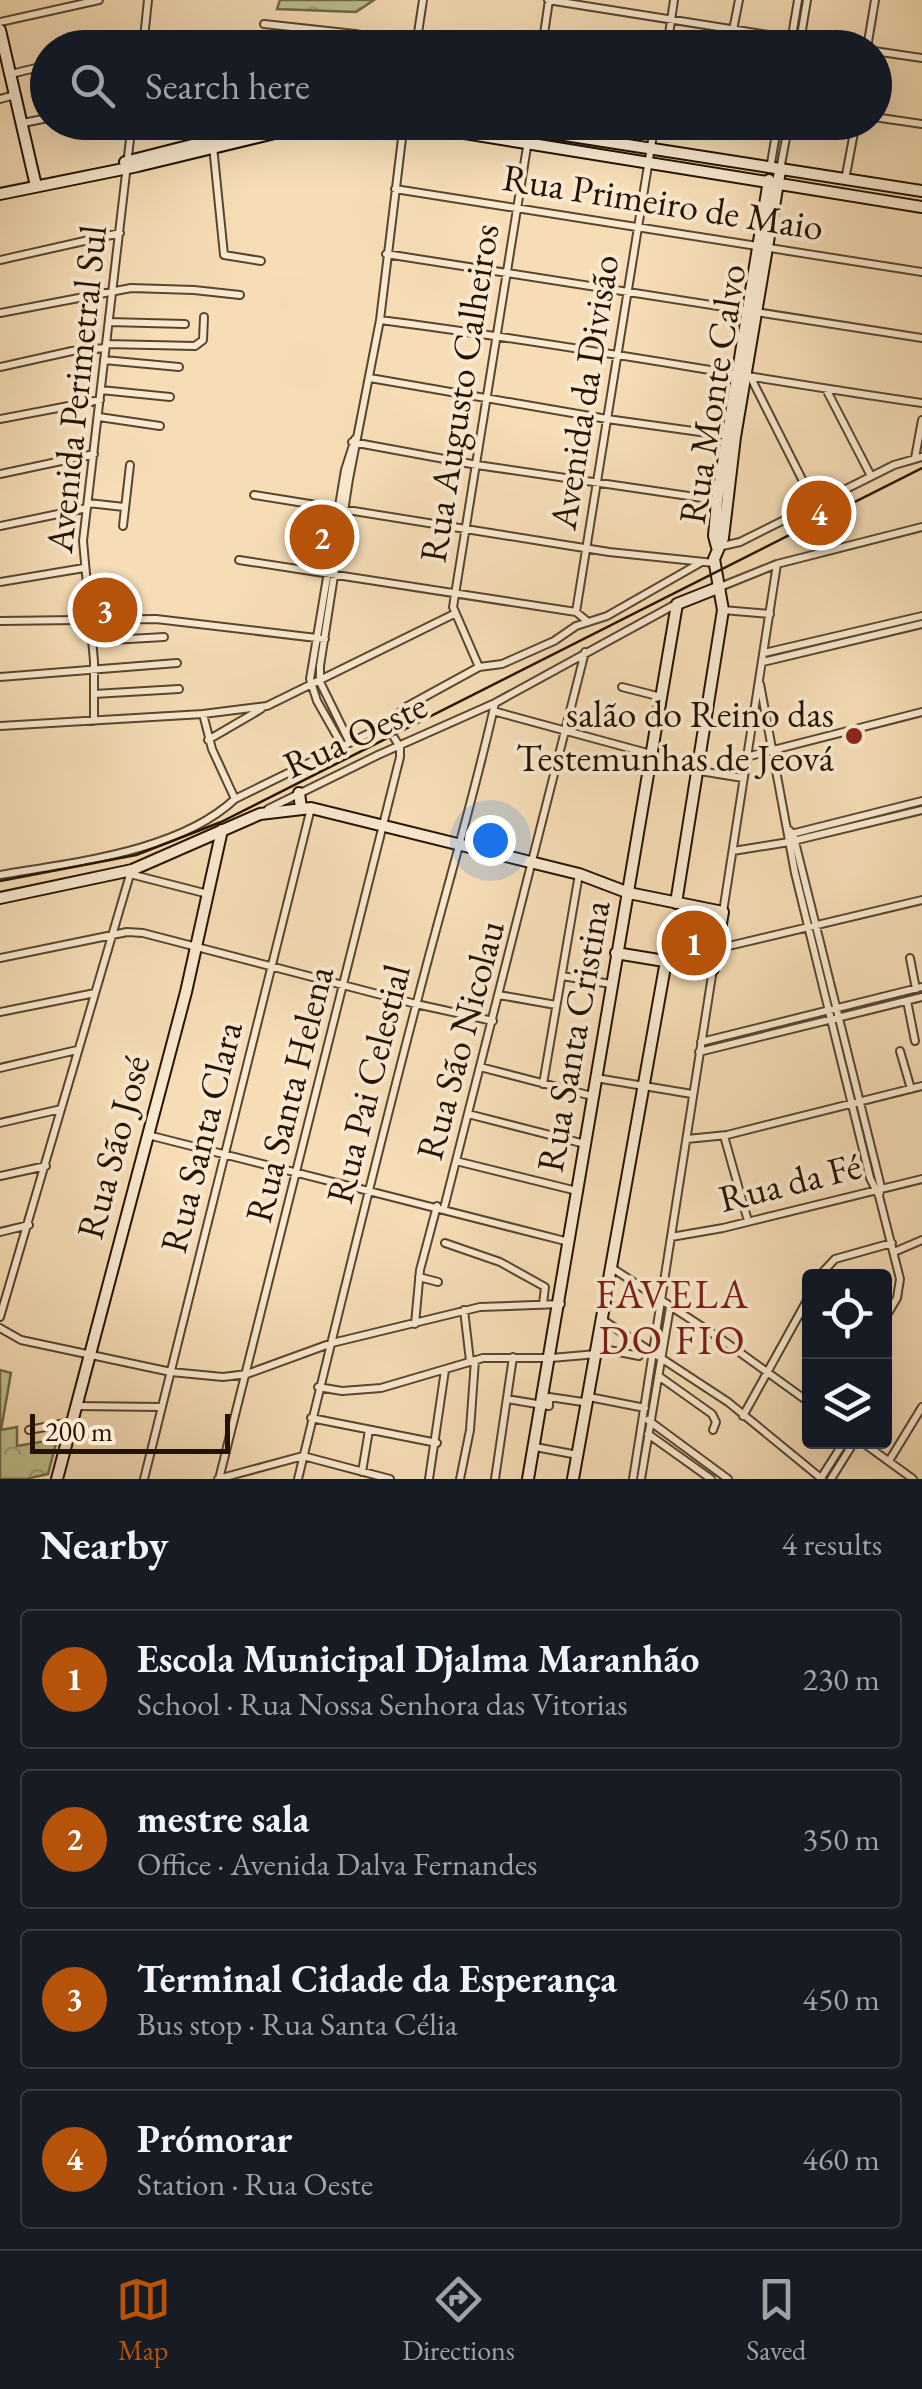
<!DOCTYPE html>
<html lang="en">
<head>
<meta charset="utf-8">
<style>
  body { margin:0; font-family:"EB Garamond",serif; background:#242831; color:#f1f3f6 }
  .controls { position:absolute; right:30px; bottom:30px; display:grid; overflow:hidden; border-radius:10px; box-shadow:0 10px 40px #0002 }
  .controls button { width:90px; height:90px; display:grid; place-items:center; padding:0; border:0; border-bottom:2px solid #363941; background:#171b24; color:#f1f3f6; font:50px sans-serif }
  .scale { position:absolute; left:30px; bottom:25px; width:200px; box-sizing:border-box; padding-left:10px; border:5px solid #251200; border-top:0; font-size:28px; line-height:35px; white-space:nowrap; color:#251200; -webkit-text-stroke:8px #f9e9d0; paint-order:stroke }
  .you { position:absolute; left:490px; top:840px; width:35px; height:35px; margin:-25px; border:8px solid #fff; border-radius:50%; background:#1a73e8; box-shadow:0 0 0 15px #1a73e833 }
  .badge { display:grid; place-items:center; width:65px; height:65px; border-radius:50%; background:#b45309; color:#fff; font-size:32px; font-weight:700 }
  .pin { position:absolute; translate:-50% -50%; border:5px solid #fff; box-shadow:0 2px 10px #0006 }
  .list { margin:0; padding:0; list-style:none }
  h2 { display:flex; justify-content:space-between; align-items:center; height:130px; margin:0; padding:0 40px; font-size:42px }
  h2 small { font-size:32px; font-weight:400; color:#9ea1a6 }
  .list li { display:grid; grid-template-columns:65px 1fr auto; gap:30px; align-items:center; box-sizing:border-box; height:140px; margin:0 20px 20px; padding:0 20px; border:2px solid #363941; border-radius:10px }
  .list b { display:block; font-size:38px; white-space:nowrap }
  .list p { margin:0; font-size:32px; white-space:nowrap; color:#9ea1a6 }
  .list em { font-size:32px; font-style:normal; color:#9ea1a6 }
  .icon { flex:none; width:55px; height:55px; fill:none; stroke:currentColor; stroke-width:2; stroke-linecap:round; stroke-linejoin:round }
  .map { position:relative; flex:none; width:922px; height:1479px; overflow:hidden }
  .search { position:absolute; background:#171b24; box-shadow:0 10px 40px #0002; left:30px; right:30px; top:30px; height:110px; display:flex; align-items:center; gap:25px; box-sizing:border-box; padding:0 35px; border-radius:55px; color:#9ea1a6; font-size:38px }
  .sheet { height:770px; background:#171b24 }
  nav { display:flex; justify-content:space-around; align-items:center; box-sizing:border-box; height:140px; border-top:2px solid #363941; background:#171b24; font-size:28px; color:#9ea1a6 }
  nav a { display:grid; justify-items:center; gap:5px }
  nav .on { color:#b45309 }
  .map>svg:first-child { display:block }
  .forest { fill:url(#forest-crowns); stroke:#706a47; stroke-width:2.5 }
  .lines { fill:none; stroke-linecap:round; stroke-linejoin:round }
  .street-casing { stroke:#59452e; stroke-width:10 }
  .secondary-casing { stroke:#251200; stroke-width:14 }
  .street { stroke:#f9e9d0; stroke-width:6 }
  .secondary { stroke:#f9e9d0; stroke-width:10 }
  .tram { stroke:#251200; stroke-width:2.5 }
  .poi-dot { fill:#8f2418; stroke:#f9e9d0; stroke-width:4 }
  .labels { text-anchor:middle; stroke-width:8; stroke-linejoin:round; paint-order:stroke }
  .street-label { font-size:38px; fill:#251200; stroke:#f9e9d0 }
  .poi-label { font-size:38px; fill:#251200; stroke:#f9e9d0; text-anchor:end }
  .neighbourhood-label { font-size:40px; letter-spacing:2.5px; fill:#7a1f14; stroke:#f9e9d0 }
</style>
</head>
<body>
<div class="map">
<svg width="922" height="1479" viewBox="0 0 922 1479">
  <defs>
    <pattern id="forest-crowns" width="20" height="18" patternUnits="userSpaceOnUse" patternTransform="scale(2.5)"><rect width="20" height="18" fill="#bcc18e"/><path d="M2 6a3 3 0 1 1 6 0M12 15a3 3 0 1 1 6 0" fill="none" stroke="#a1a579"/></pattern>
  </defs>
  <rect width="100%" height="100%" fill="#f6ddb6"/>
  <filter id="stains"><feTurbulence type="fractalNoise" baseFrequency=".002" numOctaves="4"/><feColorMatrix values="0 0 0 0 .2 0 0 0 0 .09 0 0 0 0 .02 0 0 0 .5 -.17"/></filter>
  <radialGradient id="worn" r=".72"><stop offset=".6" stop-color="#630" stop-opacity="0"/><stop offset="1" stop-color="#630" stop-opacity=".3"/></radialGradient>
  <path class="forest" d="M280 0H374L356 12 277 9Z
    M0 1370 11 1373 1 1430 17 1427V1446L57 1439 48 1474 26 1479H0Z"/>
  <g class="lines">
    <defs>
      <path id="street" d="M548 0 850 48
        M0 22 99 0
        M264 24 355 34 431 48
        M733 30 739 0
        M416 46 423 0
        M128 48 143 45
        M143 48 148 0
        M542 48 549 0
        M667 48 674 0
        M790 48 798 0
        M799 48 807 0
        M867 48 875 0
        M874 51 922 58
        M11 74 48 65
        M0 99 15 95
        M874 117 922 124
        M23 123 48 118
        M213 146 224 255 261 261
        M770 169 778 122
        M780 170 789 122
        M845 180 856 122
        M395 189 922 272
        M386 254 922 338
        M0 260 120 233
        M0 313 131 288 194 290 240 295
        M380 320C561 343 741 377 922 403
        M109 322 185 324
        M106 344 195 346 203 340 204 317
        M104 360 179 367
        M0 367 72 351 105 348
        M370 378 607 419 729 436
        M751 378 815 505
        M826 389 871 476
        M101 390 170 397
        M99 417 160 426
        M0 419 100 400
        M352 442 477 465 716 500
        M915 458 922 420
        M0 474 94 454
        M254 495 609 552 714 563
        M88 503 124 507
        M0 526 87 508
        M123 526 130 465
        M718 547 740 542 894 465 922 457
        M239 560 576 612 587 621
        M0 582 84 568
        M720 587 777 564 922 527
        M723 610 770 614
        M576 612 655 122
        M0 621 156 619 325 639
        M93 641 164 637
        M764 653 922 616
        M763 662 922 624
        M479 667 453 607 531 122
        M0 677 177 663
        M760 684 795 873 870 1178 879 1196 900 1279 897 1298 884 1320
        M622 687 661 697
        M94 694 179 689
        M493 711 651 754
        M203 714 212 749 235 799
        M94 721V661L83 541 132 122
        M0 726 203 714 267 706 454 614
        M208 740 261 709
        M349 741 320 682V666L349 479 380 320 404 122
        M342 745 317 701 310 679 345 470 355 439
        M746 757 922 712
        M651 763 743 778
        M268 809 378 755 495 703 676 604
        M789 830 793 834 881 1187 879 1196
        M791 834 922 801
        M733 851 789 842 922 810
        M130 874 208 894
        M0 875C75 862 178 852 235 799L386 725 406 707 479 667 502 664 554 641 576 626 607 616 700 563
        M723 912 777 564
        M716 949 922 900
        M0 958 127 932 143 933 416 1004 493 1021
        M910 958 916 989
        M562 976 611 984
        M499 995 556 1005
        M907 1001 915 1041
        M0 1012 95 993
        M701 1042 922 987
        M900 1051 911 1089
        M699 1052 922 997
        M480 1067 592 1096
        M0 1068 77 1050
        M596 1078 692 1094
        M543 1084 579 874
        M468 1114 585 1144
        M0 1123 61 1109
        M148 1135 569 1242
        M724 1136 748 1221
        M687 1139 727 1135 922 1086
        M456 1161 577 1191
        M0 1176 46 1166
        M444 1208 585 652
        M0 1232 29 1225
        M671 1237 723 1228 922 1179
        M445 1243 500 1262 545 1287 543 1304
        M894 1252 922 1240
        M612 1268 724 1341 810 1403
        M819 1276 835 1259 892 1243
        M419 1277 438 1282
        M464 1310 470 1361
        M0 1317 131 871
        M603 1320 728 1402 822 1479
        M415 1324 420 1270 437 1206
        M0 1328 21 1340 171 1372 223 1377 247 1374 332 1343 480 1307 561 1304
        M599 1348 639 1356
        M660 1377 712 1414 716 1422 713 1430
        M318 1387 342 1391 381 1388 483 1358H551L597 1354
        M507 1399 549 1406V1397L583 1402 589 1397 645 1408
        M75 1406 162 1407
        M743 1416 810 1295
        M311 1418 437 1443
        M648 1420 728 1479
        M29 1430 71 1422
        M648 1434 711 1479
        M862 1442 913 1479
        M535 1447 578 1455
        M889 1461 922 1407
        M362 1472 369 1430
        M821 1478 844 1442
        M144 1479 311 808
        M218 1479 303 1456 390 1479
        M219 1479 400 757V747L386 725
        M298 1479C337 1319 376 1158 418 998 443 900 473 802 495 703
        M429 1479 445 1370
        M460 1479 470 1430 475 1360
        M495 1479 513 1357
        M633 1479 713 969
        M641 1479 670 1307
        M831 1479 854 1442"/>
      <path id="secondary" d="M0 30 36 186
        M396 122 922 207
        M481 122 922 191
        M125 162 283 122
        M0 194 138 166 320 122
        M717 547 714 536 717 500 769 180
        M299 793 301 808
        M0 898 132 870 260 814 311 808 579 874 629 893 723 912 713 969 616 953
        M676 903 723 610 714 559 723 538 735 437 780 171
        M57 1479 186 992 222 830
        M528 1479 677 604 720 587
        M573 1479 666 961"/>
    </defs>
    <use href="#street" class="street-casing"/>
    <use href="#secondary" class="secondary-casing"/>
    <use href="#street" class="street"/>
    <use href="#secondary" class="secondary"/>
    <path class="tram" d="M0 881 136 855 221 822 922 468"/>
  </g>
  <circle class="poi-dot" cx="854" cy="736" r="10"/>
  <g class="labels">
    <g class="street-label">
      <text transform="translate(663 202) rotate(9)" y="13">Rua Primeiro de Maio</text>
      <text transform="translate(76 389) rotate(-84)" y="13">Avenida Perimetral Sul</text>
      <text transform="translate(584 392) rotate(-81)" y="13">Avenida da Divisão</text>
      <text transform="translate(459 393) rotate(-81)" y="13">Rua Augusto Calheiros</text>
      <text transform="translate(712 394) rotate(-81)" y="13">Rua Monte Calvo</text>
      <text transform="translate(355 735) rotate(-25)" y="13">Rua Oeste</text>
      <text transform="translate(573 1036) rotate(-80)" y="13">Rua Santa Cristina</text>
      <text transform="translate(460 1040) rotate(-75)" y="13">Rua São Nicolau</text>
      <text transform="translate(368 1084) rotate(-76)" y="13">Rua Pai Celestial</text>
      <text transform="translate(289 1094) rotate(-76)" y="13">Rua Santa Helena</text>
      <text transform="translate(201 1137) rotate(-76)" y="13">Rua Santa Clara</text>
      <text transform="translate(113 1147) rotate(-75)" y="13">Rua São José</text>
      <text transform="translate(790 1182) rotate(-14)" y="13">Rua da Fé</text>
    </g>
    <g class="poi-label">
      <text x="834" y="727">salão do Reino das<tspan x="834" dy="44">Testemunhas de Jeová</tspan></text>
    </g>
    <g class="neighbourhood-label">
      <text x="673" y="1308">FAVELA<tspan x="673" dy="46">DO FIO</tspan></text>
    </g>
  </g>
  <rect width="100%" height="100%" filter="url(#stains)"/>
  <rect width="100%" height="100%" fill="url(#worn)"/>
</svg>
<div class="controls">
<button><svg class="icon" aria-label="locate" viewBox="0 0 24 24"><circle cx="12" cy="12" r="6"/><path d="M12 2v4M12 18v4M2 12h4M18 12h4"/></svg></button>
<button><svg class="icon" aria-label="layers" viewBox="0 0 24 24"><path d="M12 4l9 5-9 5-9-5zM3 14l9 5 9-5"/></svg></button>
</div>
<div class="scale">200 m</div>
<div class="you"></div>
<div class="pin badge" style="left:694px;top:943px">1</div>
<div class="pin badge" style="left:322px;top:537px">2</div>
<div class="pin badge" style="left:105px;top:610px">3</div>
<div class="pin badge" style="left:819px;top:513px">4</div>
<div class="search"><svg class="icon" aria-label="search" viewBox="0 0 24 24"><circle cx="10" cy="10" r="6"/><path d="M15 15l6 6"/></svg>Search here</div>
</div>
<section class="sheet">
<h2>Nearby<small>4 results</small></h2>
<ul class="list">
<li><span class="badge">1</span><div><b>Escola Municipal Djalma Maranhão</b><p>School · Rua Nossa Senhora das Vitorias</p></div><em>230 m</em></li>
<li><span class="badge">2</span><div><b>mestre sala</b><p>Office · Avenida Dalva Fernandes</p></div><em>350 m</em></li>
<li><span class="badge">3</span><div><b>Terminal Cidade da Esperança</b><p>Bus stop · Rua Santa Célia</p></div><em>450 m</em></li>
<li><span class="badge">4</span><div><b>Prómorar</b><p>Station · Rua Oeste</p></div><em>460 m</em></li>
</ul>
</section>
<nav>
<a class="on"><svg class="icon" aria-label="map" viewBox="0 0 24 24"><path d="M3 6l6-2 6 2 6-2v14l-6 2-6-2-6 2zM9 4v14M15 6v14"/></svg>Map</a>
<a><svg class="icon" aria-label="directions" viewBox="0 0 24 24"><path d="M12 3l9 9-9 9-9-9zM9 14v-3h6M13 9l2 2-2 2"/></svg>Directions</a>
<a><svg class="icon" aria-label="saved" viewBox="0 0 24 24"><path d="M7 4h10v16l-5-4-5 4z"/></svg>Saved</a>
</nav>
</body>
</html>
